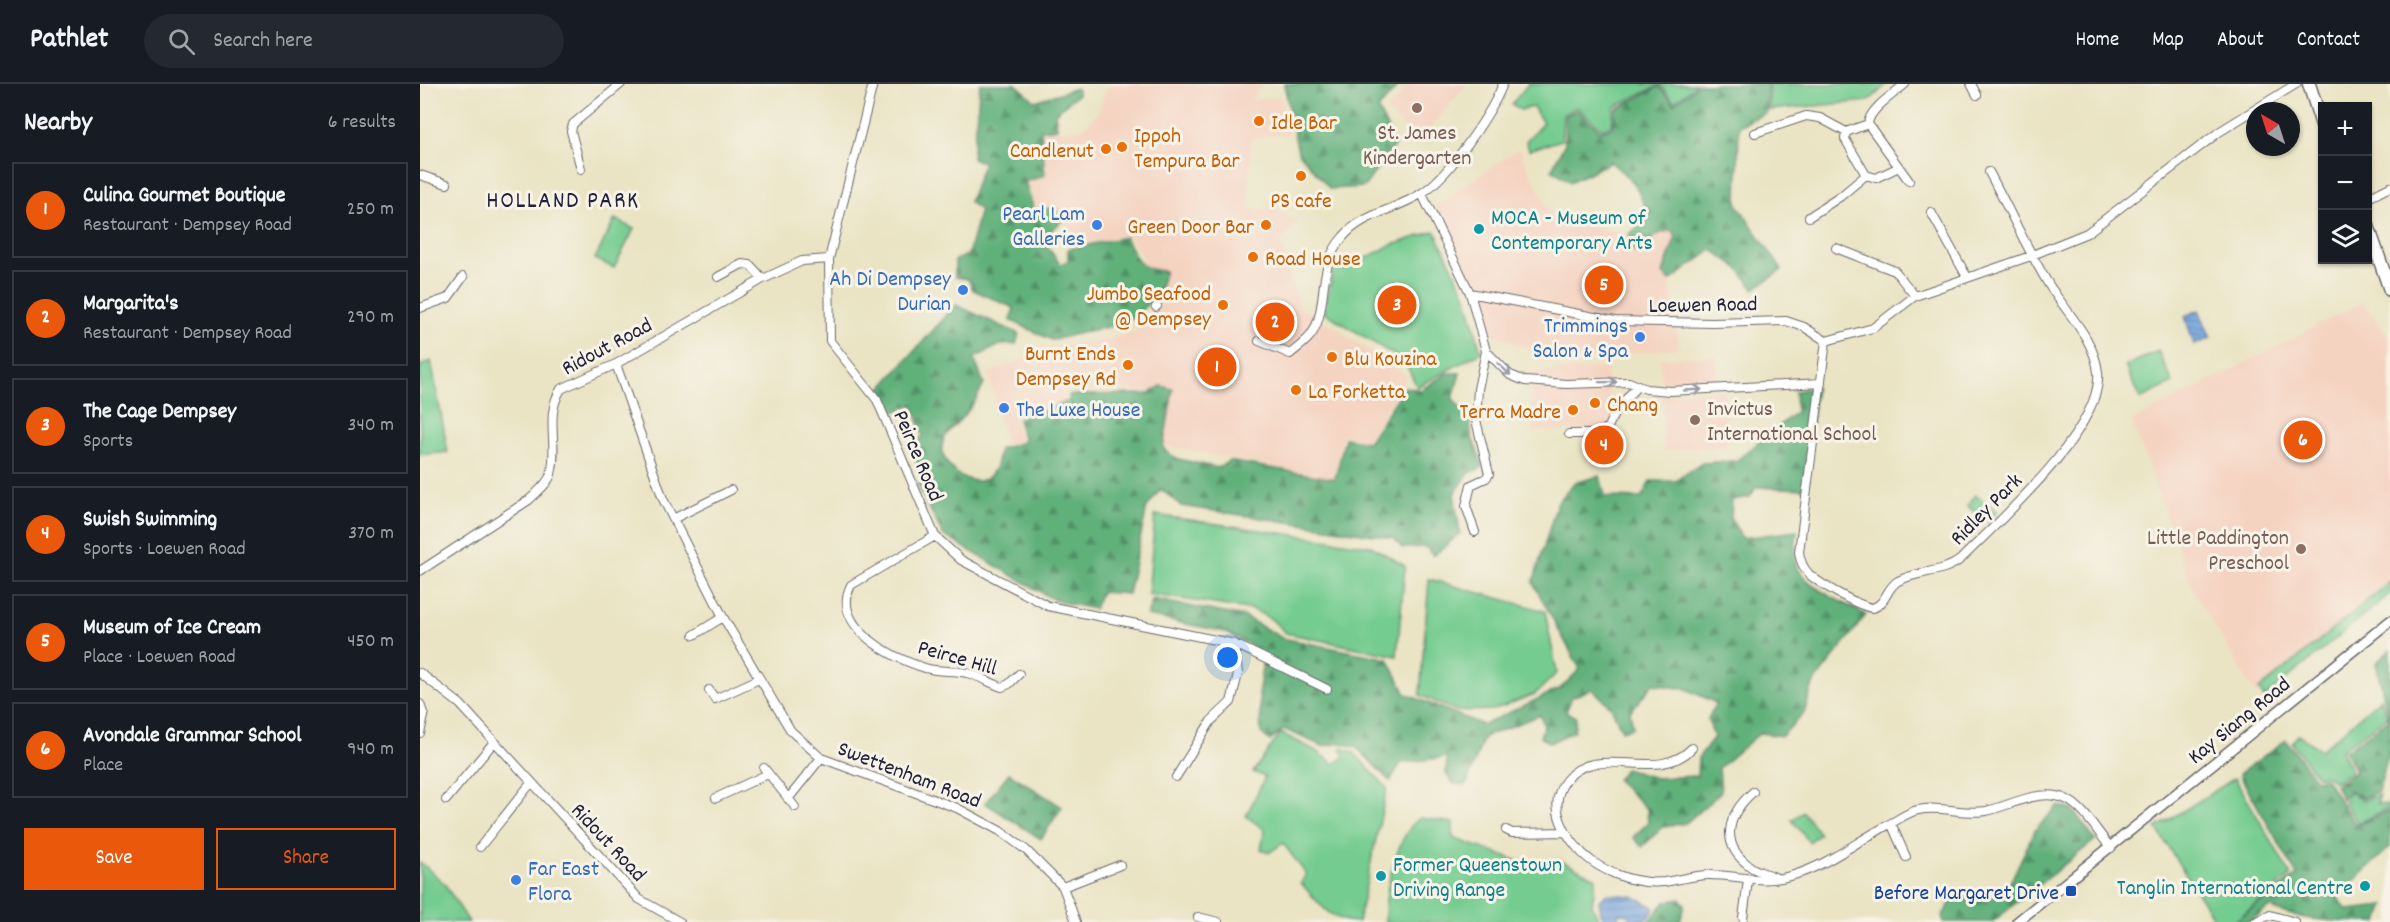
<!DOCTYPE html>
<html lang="en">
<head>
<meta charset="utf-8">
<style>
  body { margin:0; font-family:Dekko,sans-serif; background:#242831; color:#f1f3f6 }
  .controls { position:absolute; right:18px; top:18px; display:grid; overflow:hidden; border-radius:0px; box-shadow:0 2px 4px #0004 }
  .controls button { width:54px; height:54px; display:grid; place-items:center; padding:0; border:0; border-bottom:2px solid #363941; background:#171b24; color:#f1f3f6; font:30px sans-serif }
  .compass { position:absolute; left:1826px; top:18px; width:54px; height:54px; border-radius:50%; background:#171b24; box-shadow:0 2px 4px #0004; rotate:321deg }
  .you { position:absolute; left:808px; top:574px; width:21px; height:21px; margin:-15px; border:4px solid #fff; border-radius:50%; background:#1a73e8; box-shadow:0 0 0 9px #1a73e833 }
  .badge { display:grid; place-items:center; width:39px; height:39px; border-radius:50%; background:#ea580c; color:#fff; font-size:20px; font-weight:700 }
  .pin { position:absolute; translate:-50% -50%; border:3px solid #fff; box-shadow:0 2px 6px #0006 }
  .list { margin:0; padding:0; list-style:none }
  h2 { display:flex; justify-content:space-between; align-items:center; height:78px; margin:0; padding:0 24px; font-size:26px }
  h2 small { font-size:20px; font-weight:400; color:#9ea1a6 }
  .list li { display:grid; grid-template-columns:39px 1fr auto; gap:18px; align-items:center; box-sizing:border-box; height:96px; margin:0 12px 12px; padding:0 12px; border:2px solid #363941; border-radius:0px }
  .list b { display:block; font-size:22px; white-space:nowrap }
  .list p { margin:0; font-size:20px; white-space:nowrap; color:#9ea1a6 }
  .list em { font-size:20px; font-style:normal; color:#9ea1a6 }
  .actions { display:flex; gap:12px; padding:18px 24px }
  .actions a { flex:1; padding:14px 0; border:2px solid #ea580c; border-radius:0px; text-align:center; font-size:21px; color:#ea580c }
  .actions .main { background:#ea580c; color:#fff }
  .icon { flex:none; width:33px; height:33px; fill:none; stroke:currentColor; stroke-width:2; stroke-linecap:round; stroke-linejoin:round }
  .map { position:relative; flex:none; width:1970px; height:838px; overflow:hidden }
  header { display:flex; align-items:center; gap:36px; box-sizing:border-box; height:84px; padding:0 30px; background:#171b24; border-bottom:2px solid #363941 }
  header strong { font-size:28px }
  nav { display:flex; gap:33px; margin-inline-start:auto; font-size:21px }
  .search { width:420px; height:54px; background:#242831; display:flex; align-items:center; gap:15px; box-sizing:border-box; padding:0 21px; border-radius:33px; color:#9ea1a6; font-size:22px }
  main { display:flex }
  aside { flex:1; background:#171b24 }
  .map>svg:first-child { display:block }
  .built { fill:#f5d3c1 }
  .green { fill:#75cc90; stroke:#4c7766; stroke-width:1.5 }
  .forest { fill:url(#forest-firs); stroke:#41695a; stroke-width:1.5 }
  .water { fill:url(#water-rules); stroke:#4a628c; stroke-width:1.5 }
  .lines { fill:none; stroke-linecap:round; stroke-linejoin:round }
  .minor-casing { stroke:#68666b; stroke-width:10 }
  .tertiary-casing { stroke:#68666b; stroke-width:12 }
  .primary-casing { stroke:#68666b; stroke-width:15 }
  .minor { stroke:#fff; stroke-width:8 }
  .tertiary { stroke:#fff; stroke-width:9 }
  .primary { stroke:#fff; stroke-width:12 }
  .oneway { stroke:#9c9ca7 }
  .education-dot { fill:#8d6e63; stroke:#f7f3e8; stroke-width:2 }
  .food-dot { fill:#e8710a; stroke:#f7f3e8; stroke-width:2 }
  .shop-dot { fill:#3f7fe0; stroke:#f7f3e8; stroke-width:2 }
  .culture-dot { fill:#0f9aa8; stroke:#f7f3e8; stroke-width:2 }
  .transit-dot { fill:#1a4fb4; stroke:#f7f3e8; stroke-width:2 }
  .labels { text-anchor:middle; stroke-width:6; stroke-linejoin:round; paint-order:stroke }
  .food-label { font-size:22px; fill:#c56008; stroke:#f7f3e8; text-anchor:start }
  .education-label { font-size:22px; fill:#785e54; stroke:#f7f3e8 }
  .shop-label { font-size:22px; fill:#366cbe; stroke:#f7f3e8; text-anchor:end }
  .culture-label { font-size:22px; fill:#0d838f; stroke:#f7f3e8; text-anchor:start }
  .street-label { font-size:22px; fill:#22223b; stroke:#f7f3e8 }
  .transit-label { font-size:22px; fill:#164399; stroke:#f7f3e8; text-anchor:end }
  .neighbourhood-label { font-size:24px; letter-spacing:1.5px; fill:#22223b; stroke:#f7f3e8 }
</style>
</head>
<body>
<header>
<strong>Pathlet</strong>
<div class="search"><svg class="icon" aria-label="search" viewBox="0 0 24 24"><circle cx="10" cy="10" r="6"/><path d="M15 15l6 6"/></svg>Search here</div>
<nav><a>Home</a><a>Map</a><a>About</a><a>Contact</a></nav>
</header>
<main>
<aside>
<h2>Nearby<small>6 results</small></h2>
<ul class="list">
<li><span class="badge">1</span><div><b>Culina Gourmet Boutique</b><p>Restaurant · Dempsey Road</p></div><em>250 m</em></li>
<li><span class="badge">2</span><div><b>Margarita's</b><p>Restaurant · Dempsey Road</p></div><em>290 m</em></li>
<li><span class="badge">3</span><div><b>The Cage Dempsey</b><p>Sports</p></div><em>340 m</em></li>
<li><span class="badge">4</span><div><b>Swish Swimming</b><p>Sports · Loewen Road</p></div><em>370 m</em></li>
<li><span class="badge">5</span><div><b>Museum of Ice Cream</b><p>Place · Loewen Road</p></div><em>450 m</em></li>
<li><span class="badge">6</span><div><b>Avondale Grammar School</b><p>Place</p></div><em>940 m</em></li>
</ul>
<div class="actions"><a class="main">Save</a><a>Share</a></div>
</aside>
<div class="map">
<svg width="1970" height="838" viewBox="0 0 1970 838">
  <defs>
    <pattern id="forest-firs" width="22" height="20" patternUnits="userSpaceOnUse" patternTransform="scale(1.5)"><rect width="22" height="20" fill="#60b07a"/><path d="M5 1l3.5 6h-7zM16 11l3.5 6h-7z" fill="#4f8f65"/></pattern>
    <pattern id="water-rules" width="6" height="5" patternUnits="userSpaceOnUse" patternTransform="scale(1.5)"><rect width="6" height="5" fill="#72a2dc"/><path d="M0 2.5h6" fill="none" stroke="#5d84b4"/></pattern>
  </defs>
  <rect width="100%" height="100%" fill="#f7f3e8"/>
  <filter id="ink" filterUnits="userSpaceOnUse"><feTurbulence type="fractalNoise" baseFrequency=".0167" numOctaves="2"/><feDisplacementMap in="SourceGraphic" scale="12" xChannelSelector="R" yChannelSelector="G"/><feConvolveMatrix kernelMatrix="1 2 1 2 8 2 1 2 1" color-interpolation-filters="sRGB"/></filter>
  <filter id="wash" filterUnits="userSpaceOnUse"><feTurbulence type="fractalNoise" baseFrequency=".008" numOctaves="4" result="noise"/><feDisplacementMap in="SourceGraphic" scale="24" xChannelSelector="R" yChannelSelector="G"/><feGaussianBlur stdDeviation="1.35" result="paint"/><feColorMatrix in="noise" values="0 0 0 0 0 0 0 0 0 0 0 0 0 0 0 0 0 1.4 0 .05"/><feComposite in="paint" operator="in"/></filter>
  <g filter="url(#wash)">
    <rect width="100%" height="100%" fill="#eae4c4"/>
    <path class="built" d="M693 0H843L831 16 862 12 868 51 831 54 828 125H853L878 138 860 159 881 226 894 230 988 292 946 356 923 351 913 394 732 359V307L642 306 645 316 593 334 600 356 586 360 568 289 638 262 692 255 717 246 716 241 726 232 733 221 721 171 708 151 656 160 636 120 616 123 607 99 627 93 623 47 662 45 678 29 685 7Z
      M990 0H1047L1001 57 966 27Z
      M1099 64 1132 134 1209 150 1214 168 1229 169 1233 152 1251 146 1256 151 1243 189 1250 197 1260 264 1143 277 1073 250 1016 122Z
      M1943 218 1970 254V503L1836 611 1774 508 1712 337Z
      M1296 271 1298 299H1242L1240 275Z
      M1187 284 1192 344 1112 348 1110 288Z
      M1304 306 1308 362 1243 366V310Z"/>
    <path class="green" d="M1108 0H1277L1254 18 1240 1 1194 23 1192 41 1182 45 1157 23 1143 31 1142 56 1109 66 1106 57 1123 39 1113 23 1100 26 1092 20Z
      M1349 0H1467L1449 17 1349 26Z
      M195 135 214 145 194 184 175 175Z
      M1015 147 1047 214 1061 268 997 303 985 278 904 228 914 183 924 186 969 162Z
      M1738 267 1753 299 1720 315 1705 282Z
      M11 277 28 368 0 371V282Z
      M1555 411 1577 427 1569 438 1547 422Z
      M735 431 951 462 985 482 977 572 866 549 851 535 834 526 728 510Z
      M1009 495 1125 527 1137 589 1115 610 1073 626 1037 627 1000 611Z
      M1970 498V510L1844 614 1839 606Z
      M1961 614 1967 633 1921 666 1932 688 1914 698 1907 692H1897L1872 659 1878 651 1901 666Z
      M861 649 898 668 914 680 924 673 921 664 933 668 967 704 938 838C910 838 898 818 881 799L886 790 863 759 849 769 841 765 845 746 826 732 845 693 833 688Z
      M1815 694 1871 791 1814 838H1796L1736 744Z
      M1929 708 1943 716 1959 711 1958 720 1970 721V723L1938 740 1924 718Z
      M1383 728 1400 750 1389 758 1372 736Z
      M1000 734 1033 739V754L1101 778 1140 776 1176 794 1172 821 1180 838H965C964 810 976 750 1000 734Z
      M0 778 24 799 49 838H0Z"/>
    <path class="forest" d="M560 0H596L615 17 656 4 658 10 635 29 637 44 621 46 625 91 605 98 614 126 635 123 642 137 622 155 640 180 648 177V165L705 153C717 176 717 185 745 187L738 210 714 233 695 241 632 256 590 236 594 224 553 206 548 195 535 193V176L548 171 560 126 549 118 564 78 552 75Z
      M864 0H980L958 25 975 61 944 103 910 105 878 68Z
      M1280 0H1347V28L1319 42 1317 120 1362 186 1334 205 1317 183 1292 166 1250 197 1243 189 1256 152 1251 146 1233 152 1229 170 1214 168 1209 150 1230 135 1215 100 1191 78 1150 98 1132 85 1145 59V32L1157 26 1181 47 1193 43 1196 25 1239 3 1254 20Z
      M536 221 599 250 596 260 580 261 554 274 564 300C559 310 554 320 547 328 541 337 526 347 523 357 514 387 576 425 579 365L604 358 598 335 649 317V311L728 310 741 302 753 305 743 364 754 374 798 384 809 377 915 395 925 354 948 358 985 303 1001 306 1027 289H1040L1033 315 1050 335 1051 350 1063 383 1049 389 1034 410 1040 450 1013 472 1006 463 982 464 974 454 761 422 741 405 727 423 708 510 681 508 674 525 636 517 523 451 498 402 505 392 487 362 503 353 493 320 472 329 460 305Z
      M1396 303 1384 405 1336 403 1330 413 1312 416 1311 435 1322 454 1377 447C1376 458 1373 469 1376 480 1382 502 1427 520 1446 531L1393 600 1384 629 1362 652 1340 649 1299 684 1301 708 1266 739 1243 743 1222 763 1213 753 1228 739 1227 725 1197 696 1205 685 1236 694 1277 692 1278 674 1294 653 1288 635 1296 619 1266 605 1233 600 1210 628 1213 643 1202 647 1191 623 1172 605 1152 613 1146 628 1156 633 1154 647 1130 659 1120 653 1124 641 1120 631 1064 653 1046 701 1034 700 1026 690 1027 673 981 679 970 697 936 663 921 659 902 662 864 645 850 657 841 649 839 606 844 568 805 548 727 532 732 515 825 533 862 554 968 575 986 610 1063 641 1141 604 1160 585 1113 499 1137 419 1154 399 1180 392 1185 413 1222 414 1230 397H1255L1282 379 1316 377 1376 328 1375 307Z
      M1970 566V666L1958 708 1943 714 1929 706 1922 715 1915 701 1936 688 1925 667 1969 635 1956 579Z
      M1866 656 1895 695H1906L1936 742 1970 726V763L1917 813 1927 826 1965 822 1958 838C1924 838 1879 838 1850 823L1829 838H1814L1877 791 1819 690Z
      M589 689 642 723 621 755 565 719Z
      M1638 722 1653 726 1675 756 1572 838H1524L1522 832 1534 814 1554 806 1566 818 1588 803 1615 746Z
      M1260 815 1265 820 1260 838H1228L1245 818Z"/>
    <path class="water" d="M1779 226 1791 254 1774 261 1765 232Z
      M1186 810 1213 812 1234 823C1230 837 1222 838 1209 838L1210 832 1199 829 1197 838 1186 837 1181 829 1179 817Z"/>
  </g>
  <g filter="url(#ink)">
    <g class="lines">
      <defs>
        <path id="minor" d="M453 0 409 175 410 257 457 316 515 452 541 476 628 522 815 560 907 605
          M1485 0C1474 10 1449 25 1448 40L1489 97
          M1551 0 1557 11
          M1426 48 1425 55 1446 91 1456 94 1479 83
          M1335 49 1386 32 1400 34 1426 48 1448 40
          M161 85 151 47 153 40 201 0
          M0 91 27 100
          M1002 110 1050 209 1066 267 1058 305 1056 336 1069 390 1066 394 1051 401 1046 422 1055 448
          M1948 114 1970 103
          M1511 128 1547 193
          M1389 133 1421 112 1446 91
          M1416 164 1475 187 1495 212
          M298 193 322 180 330 181 343 195
          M1050 209 1195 237 1293 239 1366 237 1384 243 1406 257
          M736 223 737 222
          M0 224 28 214 43 193
          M839 257 870 270C878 263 888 257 893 248 909 219 896 183 923 153 943 129 977 126 1002 109 1029 92 1071 30 1083 0
          M1406 257 1379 468C1380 476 1383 484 1389 490 1398 499 1440 523 1453 524 1467 519 1466 504 1478 497 1498 486 1523 490 1541 475 1579 437 1684 344 1678 288 1674 254 1646 228 1629 201 1607 165 1589 125 1569 88
          M1406 257 1453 244 1495 212 1605 174 1667 149 1799 48 1876 0
          M1066 267 1090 291 1105 297 1146 300 1209 298 1226 305 1250 307 1401 299
          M196 280 243 415 303 533 371 647 401 674 537 724 580 747 606 766 643 803 656 838
          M1149 350H1173L1187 345 1195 328 1218 301
          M253 435 311 406
          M515 452 431 501C410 543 473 574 505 584 518 588 533 586 547 589 559 592 570 599 582 603L589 600 599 590
          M0 487 109 416C116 409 128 400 131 390 139 361 124 332 141 305L196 280 343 195 382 177 409 175
          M274 551 303 533
          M0 589 40 620 219 815 260 838
          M289 606 295 615 339 595
          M0 620 4 632 0 649
          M1272 664C1238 701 1177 657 1146 696 1129 718 1140 742 1155 761 1174 786 1214 801 1244 798 1259 796 1274 791 1289 791 1320 791 1342 801 1374 791 1408 781 1439 756 1470 740 1479 735 1488 728 1498 726 1520 721 1543 731 1566 727 1589 722 1612 708 1636 712 1660 715 1676 747 1691 764
          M344 684 375 723
          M756 693 791 637 811 618 818 590 815 560
          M1333 708C1308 730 1298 760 1331 783 1338 788 1349 790 1357 794
          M296 714 348 690
          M368 715 401 674
          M26 716 74 658
          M1471 739 1486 773
          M1086 746 1092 749 1146 748
          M60 763 111 699
          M643 803 700 781
          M778 833 798 838
          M1323 834 1328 796
          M1835 838 1850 831 1875 838"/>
        <path id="tertiary" d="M1597 838 1970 537"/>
        <path id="primary" d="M1889 0 1902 41
          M1948 142 1970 206"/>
      </defs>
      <use href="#minor" class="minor-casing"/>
      <use href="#tertiary" class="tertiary-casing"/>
      <use href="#primary" class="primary-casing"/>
      <use href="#minor" class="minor"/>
      <use href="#tertiary" class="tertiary"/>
      <use href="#primary" class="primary"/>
    </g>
    <defs><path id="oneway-shaft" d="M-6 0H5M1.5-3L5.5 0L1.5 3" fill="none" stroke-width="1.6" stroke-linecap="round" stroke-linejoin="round" transform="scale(1.5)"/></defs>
    <g class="oneway">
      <use href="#oneway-shaft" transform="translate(1084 285) rotate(43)"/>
      <use href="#oneway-shaft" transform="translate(1188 298) rotate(-1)"/>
      <use href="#oneway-shaft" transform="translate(1273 306) rotate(-3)"/>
    </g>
  </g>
  <g class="education-dot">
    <circle cx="997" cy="24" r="6"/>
    <circle cx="1275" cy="336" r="6"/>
    <circle cx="1881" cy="465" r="6"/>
  </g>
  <g class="food-dot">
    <circle cx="839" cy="37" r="6"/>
    <circle cx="702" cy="63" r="6"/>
    <circle cx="686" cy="65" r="6"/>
    <circle cx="881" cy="92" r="6"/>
    <circle cx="846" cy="141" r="6"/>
    <circle cx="833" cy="173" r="6"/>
    <circle cx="803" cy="221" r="6"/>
    <circle cx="912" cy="273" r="6"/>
    <circle cx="708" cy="281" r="6"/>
    <circle cx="876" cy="306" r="6"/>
    <circle cx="1175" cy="319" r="6"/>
    <circle cx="1153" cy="326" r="6"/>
  </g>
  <g class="shop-dot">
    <circle cx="677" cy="141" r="6"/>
    <circle cx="543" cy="206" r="6"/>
    <circle cx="1220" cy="253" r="6"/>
    <circle cx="584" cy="324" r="6"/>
    <circle cx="96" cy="796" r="6"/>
  </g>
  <g class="culture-dot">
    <circle cx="1059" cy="145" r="6"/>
    <circle cx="961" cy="792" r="6"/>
    <circle cx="1945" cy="802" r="6"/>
  </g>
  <rect class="transit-dot" x="1645" y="801" width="12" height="12" rx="3"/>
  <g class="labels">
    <g class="food-label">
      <text x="851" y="45">Idle Bar</text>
      <text x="714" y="58">Ippoh<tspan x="714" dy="25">Tempura Bar</tspan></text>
      <text x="674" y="73" text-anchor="end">Candlenut</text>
      <text x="881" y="123" text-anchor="middle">PS cafe</text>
      <text x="834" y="149" text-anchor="end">Green Door Bar</text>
      <text x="845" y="181">Road House</text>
      <text x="791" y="216" text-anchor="end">Jumbo Seafood<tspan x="791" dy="25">@ Dempsey</tspan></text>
      <text x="696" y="276" text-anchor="end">Burnt Ends<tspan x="696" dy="25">Dempsey Rd</tspan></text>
      <text x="924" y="281">Blu Kouzina</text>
      <text x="888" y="314">La Forketta</text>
      <text x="1187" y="327">Chang</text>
      <text x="1141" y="334" text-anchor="end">Terra Madre</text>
    </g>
    <g class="education-label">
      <text x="997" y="55">St. James<tspan x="997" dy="25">Kindergarten</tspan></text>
      <text x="1287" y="331" text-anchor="start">Invictus<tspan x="1287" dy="25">International School</tspan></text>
      <text x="1869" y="460" text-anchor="end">Little Paddington<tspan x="1869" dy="25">Preschool</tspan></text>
    </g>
    <g class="shop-label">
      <text x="665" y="136">Pearl Lam<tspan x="665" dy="25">Galleries</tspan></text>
      <text x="531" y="201">Ah Di Dempsey<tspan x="531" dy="25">Durian</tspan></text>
      <text x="1208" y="248">Trimmings<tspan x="1208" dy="25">Salon &amp; Spa</tspan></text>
      <text x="596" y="332" text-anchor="start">The Luxe House</text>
      <text x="108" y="791" text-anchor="start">Far East<tspan x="108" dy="25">Flora</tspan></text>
    </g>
    <g class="culture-label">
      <text x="1071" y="140">MOCA - Museum of<tspan x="1071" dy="25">Contemporary Arts</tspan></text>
      <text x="973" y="787">Former Queenstown<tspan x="973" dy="25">Driving Range</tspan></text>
      <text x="1933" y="810" text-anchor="end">Tanglin International Centre</text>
    </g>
    <g class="street-label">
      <text transform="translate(1283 219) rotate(-1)" y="8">Loewen Road</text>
      <text transform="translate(186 261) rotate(-28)" y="8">Ridout Road</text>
      <text transform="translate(500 371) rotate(67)" y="8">Peirce Road</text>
      <text transform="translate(1565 424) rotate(-45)" y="8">Ridley Park</text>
      <text transform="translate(538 572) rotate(16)" y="8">Peirce Hill</text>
      <text transform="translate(1818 635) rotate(-39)" y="8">Kay Siang Road</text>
      <text transform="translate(490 689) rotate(21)" y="8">Swettenham Road</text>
      <text transform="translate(190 757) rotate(47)" y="8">Ridout Road</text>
    </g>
    <g class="transit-label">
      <text x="1639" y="815">Before Margaret Drive</text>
    </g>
    <g class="neighbourhood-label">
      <text x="143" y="123">HOLLAND PARK</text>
    </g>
  </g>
</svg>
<div class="controls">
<button>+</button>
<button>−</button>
<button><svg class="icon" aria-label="layers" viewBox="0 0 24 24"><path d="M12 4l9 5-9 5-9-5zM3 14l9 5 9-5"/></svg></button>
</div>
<svg class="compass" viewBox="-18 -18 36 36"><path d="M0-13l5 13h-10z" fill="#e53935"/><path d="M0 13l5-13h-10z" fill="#9ea1a6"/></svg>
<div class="you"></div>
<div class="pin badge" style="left:797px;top:283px">1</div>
<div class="pin badge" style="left:855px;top:238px">2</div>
<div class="pin badge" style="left:977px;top:221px">3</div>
<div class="pin badge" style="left:1184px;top:361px">4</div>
<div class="pin badge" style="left:1184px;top:201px">5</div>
<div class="pin badge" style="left:1883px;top:356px">6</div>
</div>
</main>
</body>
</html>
